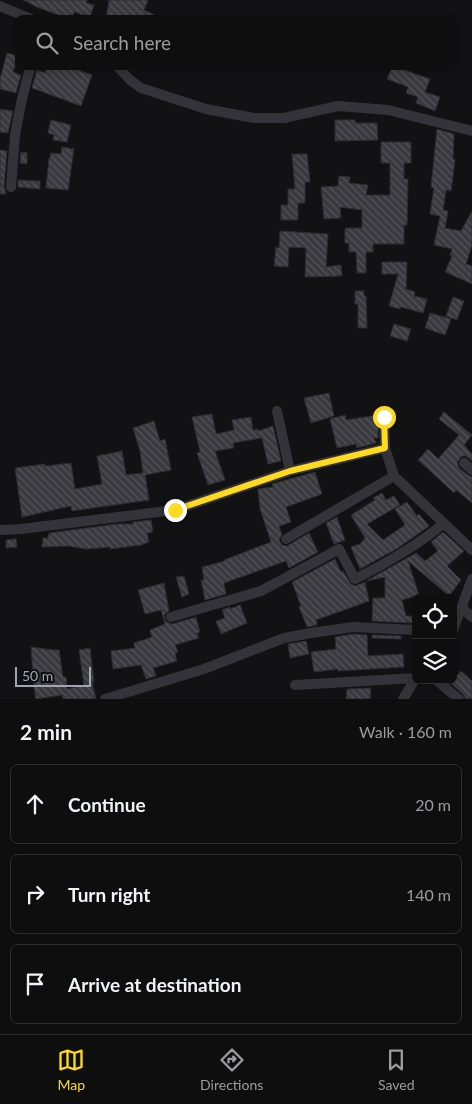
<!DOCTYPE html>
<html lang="en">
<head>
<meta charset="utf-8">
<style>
  body { margin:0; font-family:Lato,sans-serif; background:#1c1c1d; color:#f1f3f6 }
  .controls { position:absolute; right:15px; bottom:15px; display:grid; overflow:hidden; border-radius:8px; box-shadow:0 2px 8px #0003 }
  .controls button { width:45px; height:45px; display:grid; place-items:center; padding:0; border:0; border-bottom:1px solid #2e2e2f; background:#0e0e0f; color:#f1f3f6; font:25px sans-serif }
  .scale { position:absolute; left:15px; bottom:12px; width:76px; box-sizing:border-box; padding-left:5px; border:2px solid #a2a5b6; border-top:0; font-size:14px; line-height:18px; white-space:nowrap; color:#a2a5b6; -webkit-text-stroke:4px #0e0d0f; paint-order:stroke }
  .stop { position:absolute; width:15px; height:15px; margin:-11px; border:4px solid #ffdb1f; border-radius:50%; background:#fff }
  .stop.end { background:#ffdb1f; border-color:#fff; box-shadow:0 1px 5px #0008 }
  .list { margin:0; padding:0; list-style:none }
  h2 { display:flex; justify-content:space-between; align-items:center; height:65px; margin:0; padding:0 20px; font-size:21px }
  h2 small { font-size:16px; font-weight:400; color:#9b9c9e }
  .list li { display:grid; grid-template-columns:32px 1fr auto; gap:15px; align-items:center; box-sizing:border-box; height:80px; margin:0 10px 10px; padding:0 10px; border:1px solid #2e2e2f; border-radius:8px }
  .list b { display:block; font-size:19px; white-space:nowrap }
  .list em { font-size:16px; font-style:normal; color:#9b9c9e }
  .icon { flex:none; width:28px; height:28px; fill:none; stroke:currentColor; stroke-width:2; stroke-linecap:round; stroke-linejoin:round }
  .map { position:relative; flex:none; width:472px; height:699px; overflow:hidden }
  .search { position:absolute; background:#0e0e0f; box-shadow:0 2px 8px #0003; left:15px; right:15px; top:15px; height:55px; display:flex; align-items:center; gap:12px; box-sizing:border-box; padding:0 18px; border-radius:8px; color:#9b9c9e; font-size:19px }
  .sheet { height:335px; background:#0e0e0f }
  nav { display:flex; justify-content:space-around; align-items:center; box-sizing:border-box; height:70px; border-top:1px solid #2e2e2f; background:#0e0e0f; font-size:14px; color:#9b9c9e }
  nav a { display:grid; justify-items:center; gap:2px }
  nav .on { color:#ffdb1f }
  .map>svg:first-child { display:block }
  .building { fill:url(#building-back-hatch); stroke:#2d2c30 }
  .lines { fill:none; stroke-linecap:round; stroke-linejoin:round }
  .minor { stroke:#333339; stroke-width:10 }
  .route { stroke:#ffdb1f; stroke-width:6 }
</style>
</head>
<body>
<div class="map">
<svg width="472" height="699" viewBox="0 0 472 699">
  <defs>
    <pattern id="building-back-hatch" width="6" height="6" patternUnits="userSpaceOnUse" patternTransform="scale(1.25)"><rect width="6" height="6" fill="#3a393f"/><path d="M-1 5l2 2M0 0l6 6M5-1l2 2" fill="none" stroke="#535358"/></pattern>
  </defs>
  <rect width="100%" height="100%" fill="#121214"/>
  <path class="building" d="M23 0H87L86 3 94 5 90 17 74 12 72 18H67L39 8Z
    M109 0H148L144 10 161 18H106Z
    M7 53 18 56 13 72 21 75 16 93 0 89V79Z
    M47 68H72L92 75 81 106 32 88 37 70 45 73Z
    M392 68H399L430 79 425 92 440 97 435 111 416 103 418 97 406 93 408 87 387 79Z
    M0 109 13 111 8 133 0 132Z
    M51 120 71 125 67 142 53 140 54 135 48 133Z
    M335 120H355V123H377L378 140 335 141Z
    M437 129 454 134 453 159 455 160 451 191 446 190 443 210 448 211 445 228 461 231 472 211V245L466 264 472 266V284L445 272 452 256 450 255 452 249 434 245 440 216 430 214 434 188 431 187Z
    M381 142H411V163H404V179H408L407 225H404V244H373V252H366V273H357L356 252H349V243H345V228H362V210L340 207 341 218 324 219 321 187 338 186 339 176 350 177 349 183 368 185 366 195H390V163H381Z
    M62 147 74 149 68 190 46 188 49 158H50L51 153 61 154Z
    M0 150 7 151 4 186 6 194H0Z
    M21 152 27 153V164L20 163Z
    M292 154H307L310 182H305V203H298V220H281V205H288V189H295Z
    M18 180 40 181V189L18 187Z
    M280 231 328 234 326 267 341 265 342 276 305 277 306 248 289 247 288 267 274 266 276 247 279 248Z
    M382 262H407L406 289 415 292 414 296 427 299 423 313 401 307 400 309 389 306 398 274H382Z
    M355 291H364V296H366L367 328H358V304H355Z
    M453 297 464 301 457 320 446 316Z
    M430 313 451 319 445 335 425 328Z
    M394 324 411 329 407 341 390 336Z
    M329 393 334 416 311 423 304 398Z
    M444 412 472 435 464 445 472 454V461L466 456H462L457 462 459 468 468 475 472 477V503L456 490 454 493 418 460 428 449 438 459 459 435 439 419Z
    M212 414 216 434 234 430 232 420 251 417 253 430 257 429 258 431 273 426 281 461 268 464 262 438 233 443 234 448 215 451 225 480 208 485 197 453 200 452 192 417Z
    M345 415 346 420 378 415V438H374L376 443 357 448 356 444 337 448 330 419Z
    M154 421 160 441 165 439 171 470 145 475 149 500 72 511 71 506 22 517 15 468 45 464V466L71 463 75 489 102 484 97 456 122 451 126 475 143 473 140 451 133 428Z
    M315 472 322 494 286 507 291 522 279 526 282 534 279 540 282 545 287 546 309 533 318 552 289 568 286 561 224 583 226 594 205 600 201 580H204L202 567 225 561 224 560 271 542 260 509 258 489 273 487 272 484Z
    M382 493 386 500 394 496 400 505 367 524 383 540 405 525 395 509 407 502 417 516 419 514 429 526 398 548 360 569 351 547 360 544 365 538 351 515 375 500 373 498Z
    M337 517 345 540 334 544 326 523Z
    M151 520 153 532 147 533 149 542 141 545 110 549V547L87 549 68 546 42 547 43 538H48L49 533 117 524H133V522Z
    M443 532 464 551 447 566 461 580 449 596 408 561 419 595 402 600 406 616H413V623L372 621 373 598H385V577L366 581 416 553 425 561 438 551 431 542Z
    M16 539 17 547 6 548V540Z
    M335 559 341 572 343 571 351 584 355 586 365 582 369 601 316 620 317 625 307 627 299 607 301 606 292 582Z
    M184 576 189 594 182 597 176 577Z
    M164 583 169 611 164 615 166 622 172 624 196 617 200 632 197 633 199 638 175 645 178 652 175 653 177 661 153 668 156 676 146 679 141 665 113 669 111 651 135 648 134 643 152 637 150 630 165 624 161 610 145 614 138 590Z
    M240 605 247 623 221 634 216 621 225 618 222 610 230 607V609Z
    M353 634 367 635 368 656 403 654 404 667 338 671V669L314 672 311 652 336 649 335 637Z
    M372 635 401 636V639L372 638Z
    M306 641 309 654 290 658 288 644Z
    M31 647 53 650H59L63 677H66L67 689 84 685 79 650 90 648 94 682H92L96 699H63L62 695 36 699 34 688Z
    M461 671 472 681V699H466L463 694 447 680H453Z
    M371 688 370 699H346L347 689Z"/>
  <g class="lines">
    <path class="minor" d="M0 6 29 18
      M119 68 129 79 141 88 206 109 254 118H284L338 106 388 110 472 131
      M11 187 15 135 22 99 30 68
      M277 411 290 471
      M384 417 385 448 394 476 472 550
      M464 463 472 470
      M0 530 21 529 175 510 290 471 385 448
      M286 539 394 476
      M461 607 472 617
      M171 617 261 591 339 549 355 579C387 563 417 546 444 523
      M453 630 472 579
      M436 680 459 699
      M295 685 416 678
      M105 699 204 669 284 638 311 633 353 627 416 630
      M403 699 416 678"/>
  </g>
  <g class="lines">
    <path class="route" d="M175 510 290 471 385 448 384 417"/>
  </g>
</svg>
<div class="controls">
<button><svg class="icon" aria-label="locate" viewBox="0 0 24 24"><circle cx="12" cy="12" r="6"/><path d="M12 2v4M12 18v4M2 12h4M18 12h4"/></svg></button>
<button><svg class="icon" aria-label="layers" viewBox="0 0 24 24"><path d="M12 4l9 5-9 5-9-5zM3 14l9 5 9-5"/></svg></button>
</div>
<div class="scale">50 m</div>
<div class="stop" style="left:384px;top:417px"></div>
<div class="stop end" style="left:175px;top:510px"></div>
<div class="search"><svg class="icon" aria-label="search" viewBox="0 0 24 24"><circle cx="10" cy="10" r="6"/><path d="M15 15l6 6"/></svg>Search here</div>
</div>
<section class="sheet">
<h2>2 min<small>Walk · 160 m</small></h2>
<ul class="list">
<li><svg class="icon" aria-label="ahead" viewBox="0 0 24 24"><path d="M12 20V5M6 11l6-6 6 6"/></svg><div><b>Continue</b></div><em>20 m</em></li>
<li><svg class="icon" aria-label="right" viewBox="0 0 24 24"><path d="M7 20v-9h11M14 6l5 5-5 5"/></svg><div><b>Turn right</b></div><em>140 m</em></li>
<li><svg class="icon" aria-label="arrive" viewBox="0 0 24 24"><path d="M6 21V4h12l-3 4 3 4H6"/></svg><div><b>Arrive at destination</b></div></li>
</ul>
</section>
<nav>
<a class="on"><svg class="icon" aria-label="map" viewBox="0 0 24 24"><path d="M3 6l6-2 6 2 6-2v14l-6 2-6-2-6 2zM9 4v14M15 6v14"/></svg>Map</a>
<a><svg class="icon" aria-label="directions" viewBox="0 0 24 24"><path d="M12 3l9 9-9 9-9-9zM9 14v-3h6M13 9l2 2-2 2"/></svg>Directions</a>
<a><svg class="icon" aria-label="saved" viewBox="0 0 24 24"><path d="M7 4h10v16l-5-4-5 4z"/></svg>Saved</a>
</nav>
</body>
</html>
